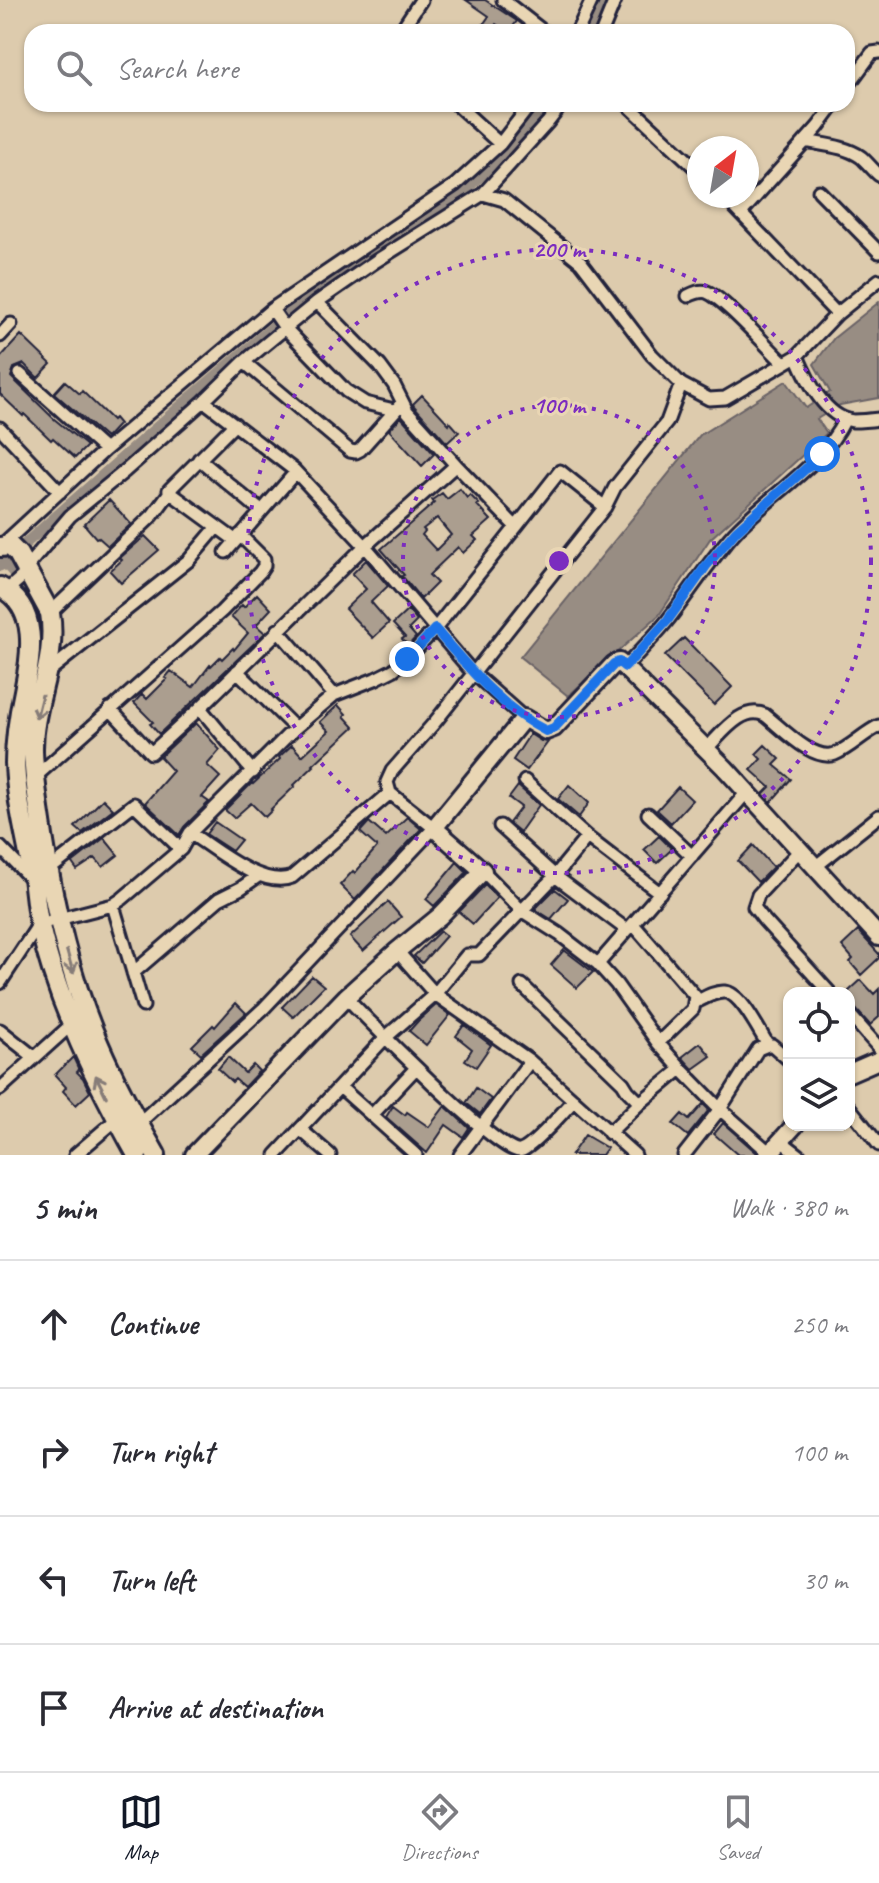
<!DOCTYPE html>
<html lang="en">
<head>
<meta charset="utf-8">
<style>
  body { margin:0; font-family:Caveat,sans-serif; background:#f7f7f7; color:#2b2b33 }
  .controls { position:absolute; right:24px; bottom:24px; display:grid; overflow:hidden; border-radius:16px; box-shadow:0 2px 6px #0004 }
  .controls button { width:72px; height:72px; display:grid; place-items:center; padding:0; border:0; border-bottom:2px solid #e1e1e2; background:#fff; color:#2b2b33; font:40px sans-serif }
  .compass { position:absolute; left:687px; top:136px; width:72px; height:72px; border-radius:50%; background:#fff; box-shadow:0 2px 6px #0004; rotate:31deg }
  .stop { position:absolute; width:24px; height:24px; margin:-18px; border:6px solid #1a73e8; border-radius:50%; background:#fff }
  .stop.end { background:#1a73e8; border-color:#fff; box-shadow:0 2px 8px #0008 }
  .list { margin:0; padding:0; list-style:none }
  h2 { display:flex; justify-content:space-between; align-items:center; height:104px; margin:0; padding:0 32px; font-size:34px }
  h2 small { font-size:26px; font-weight:400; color:#7c7c81 }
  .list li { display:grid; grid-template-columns:52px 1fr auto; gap:24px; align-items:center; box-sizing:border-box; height:128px; padding:0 32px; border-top:2px solid #e1e1e2 }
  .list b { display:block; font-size:30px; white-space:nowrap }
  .list em { font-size:26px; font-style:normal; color:#7c7c81 }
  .icon { flex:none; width:44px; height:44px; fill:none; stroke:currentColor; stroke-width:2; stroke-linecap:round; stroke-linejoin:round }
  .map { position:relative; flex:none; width:879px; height:1155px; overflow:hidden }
  .search { position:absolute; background:#fff; box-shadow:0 2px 6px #0004; left:24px; right:24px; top:24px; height:88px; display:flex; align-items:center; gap:20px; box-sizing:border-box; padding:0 28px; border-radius:24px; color:#7c7c81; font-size:30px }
  .sheet { height:616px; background:#fff }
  nav { display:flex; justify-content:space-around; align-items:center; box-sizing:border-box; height:112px; border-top:2px solid #e1e1e2; background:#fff; font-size:22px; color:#7c7c81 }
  nav a { display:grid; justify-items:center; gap:4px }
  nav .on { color:#111827 }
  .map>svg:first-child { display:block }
  .water { fill:#988d83; stroke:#696266; stroke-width:2 }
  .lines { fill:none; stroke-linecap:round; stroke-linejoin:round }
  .canal { stroke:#988d83; stroke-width:11 }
  .building { fill:#ab9e8f; stroke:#22223b; stroke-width:2; fill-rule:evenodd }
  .street-casing { stroke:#22223b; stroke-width:17 }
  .secondary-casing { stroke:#22223b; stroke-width:22 }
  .primary-casing { stroke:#22223b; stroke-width:24 }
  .street { stroke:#e9d6b4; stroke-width:11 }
  .secondary { stroke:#e9d6b4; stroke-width:16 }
  .primary { stroke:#e9d6b4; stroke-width:18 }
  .oneway { stroke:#867c78 }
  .route { stroke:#1a73e8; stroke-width:10 }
  .ring { fill:none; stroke:#7b2cbf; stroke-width:4; stroke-dasharray:4 8 }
  .centre { fill:#7b2cbf; stroke:#e9d6b4; stroke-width:4 }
  .ring-label { font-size:24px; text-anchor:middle; font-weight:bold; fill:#7b2cbf; stroke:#e9d6b4; stroke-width:6; stroke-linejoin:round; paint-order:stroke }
</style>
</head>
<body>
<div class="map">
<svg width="879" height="1155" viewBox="0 0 879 1155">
  <rect width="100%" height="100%" fill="#ddcbad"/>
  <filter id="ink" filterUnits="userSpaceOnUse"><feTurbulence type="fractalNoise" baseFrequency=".0125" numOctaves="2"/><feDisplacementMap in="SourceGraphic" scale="16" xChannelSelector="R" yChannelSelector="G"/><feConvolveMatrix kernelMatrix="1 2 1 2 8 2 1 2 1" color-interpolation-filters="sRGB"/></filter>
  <g filter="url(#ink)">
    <path class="water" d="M879 302V398L840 405 817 419 827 433 710 539 659 615 568 696 520 657 700 435 786 381 806 408 830 392 814 364 834 338Z"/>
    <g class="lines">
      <path class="canal" d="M588 32 604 0
        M4 562C19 578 38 600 42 622 46 641 37 674 32 693
        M0 566 184 403 320 287 462 193 499 159 545 104
        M22 753 30 808
        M43 888 57 955 70 995"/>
    </g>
    <path class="building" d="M466 0H485L517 21 509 32 496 24 491 32H478L489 16Z
      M21 335 51 364 38 378 24 364 14 368 11 377 53 418 87 446 75 458 53 438 51 440 24 414 23 416 0 394V358Z
      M65 381 80 394 82 391 112 420 114 418 119 424 106 438 54 393Z
      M422 395 449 424 450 422 459 432 447 443 414 406 413 404Z
      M401 417 434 454 422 466 389 430Z
      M460 489 467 498 470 495 479 504 477 505 491 520 473 536 477 540 463 553 458 547 429 575 437 583 421 599 402 576 404 575 381 549 434 503 432 500 442 493 447 499ZM437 518 451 535 436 550 422 535 425 531 423 529Z
      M109 500 131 524 108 546 98 537 96 538 84 524Z
      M145 536 159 550 121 583 110 571 122 560 120 558Z
      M366 560 388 586 371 602 389 623 373 638 345 609 366 589 352 574Z
      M257 594 271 609 256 625 265 633 159 734 150 724 153 722 134 703 142 694 147 699 167 679 165 678 171 671 193 687 210 665 211 666 220 657 222 659 233 648 234 650 248 633 231 617 242 605 244 607Z
      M408 610 417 621 409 629 416 637 408 646 402 639 405 637 393 624Z
      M684 638 732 687 714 705 665 656Z
      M338 705 346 714 344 716 354 727 313 765 314 766 294 785 295 786 271 809 272 810 265 817 251 803 234 818 225 810 252 783 253 784 280 759 279 757 292 745 302 756 329 731 320 722Z
      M196 723 220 750 207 765 220 777 202 797 209 802 184 827 179 835 145 803 173 771 160 757Z
      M530 734 541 741 548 742 527 770 513 760Z
      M765 745 780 759 774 765 791 779 771 802 763 794 770 787 751 770 761 759 756 754Z
      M569 785 589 803 579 817 558 799Z
      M518 786 539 805 520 832 509 823 521 807 509 798Z
      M678 787 692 800 671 823 657 810Z
      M103 799 113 809 82 833 75 827Z
      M407 817 421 829 355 900 340 885 353 871 355 873 377 847 360 832 369 822 386 837Z
      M215 822 241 840 232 851 206 834Z
      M659 836 672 849 657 863 644 850Z
      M104 838 118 855 103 867 95 858 77 870 72 863Z
      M753 845 773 867 758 882 738 861Z
      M457 862 467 872 434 906 426 899Z
      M485 885 497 898 473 924 459 912Z
      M555 889 568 899 551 919 535 909Z
      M388 902 401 917 363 951 350 937Z
      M440 931 446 936 422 963 414 956Z
      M858 931 879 954V958L861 975 850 962 853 959 842 946Z
      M564 950 593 972 577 988 551 965Z
      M312 976 324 986 293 1017 282 1007Z
      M861 980 874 994 879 989V1017L870 1025 855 1008 849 1006V991Z
      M236 1003 246 1013 201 1054 192 1046 213 1025 215 1027Z
      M436 1005 450 1015 426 1045 409 1031 418 1021Z
      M464 1025 491 1045 476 1067 465 1060 472 1049 456 1036Z
      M700 1043 711 1056 693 1069 682 1057Z
      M73 1057 79 1070 77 1072 83 1078 90 1092 76 1105 63 1091 66 1087 55 1075Z
      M228 1057 245 1073 253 1065 259 1071 244 1087 235 1079 232 1082 218 1069Z
      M476 1088 491 1099 480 1114 466 1103Z
      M703 1104 709 1110 688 1136 673 1124 682 1114 689 1120Z
      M393 1106 405 1115 407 1112 429 1127 445 1106 469 1128 463 1137 446 1125 427 1153 386 1117Z
      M723 1123 757 1153V1155H738L714 1134Z
      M585 1135 607 1148 602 1155H571Z"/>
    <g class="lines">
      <defs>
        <path id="street" d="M503 0 544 32
          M400 32 421 0
          M577 32 592 0
          M602 32 615 0
          M847 87 872 53 879 52
          M456 104 500 144
          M627 104 699 171
          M805 141C824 145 845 146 861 157 867 162 873 170 879 175
          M819 191 879 252
          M483 194 548 122 562 104
          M724 196 837 314
          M741 213 818 127 835 104
          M688 296C694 293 700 290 707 292 725 299 768 348 784 363
          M317 302 380 366 394 385 407 411 456 465 516 527 560 471 605 507
          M272 309 285 328 346 391 365 403 394 410
          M0 336 11 324
          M797 356C807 379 824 417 853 421 862 421 871 420 879 419
          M244 362 350 451 356 452 360 450 402 403
          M20 374 105 450
          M204 401 294 470V474L226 552
          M0 428 60 492
          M199 459 261 511
          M294 470 365 546 473 673 524 718
          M235 540 172 494 169 490 235 424
          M2 545 105 450 272 309 455 185 500 144 531 104
          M6 591 22 577 25 569 70 516 125 471 204 401 244 362 317 302 376 261 483 194 504 200 581 262 652 355 681 384 709 399 725 398 797 356 837 314 879 280
          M50 613 153 515 170 492
          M278 630 334 695 375 679 393 670 407 659 435 629 516 527
          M625 667C639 652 654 637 667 621 690 592 709 561 734 533 770 494 821 468 845 419
          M237 671 295 728
          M48 672 189 560 217 527
          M200 708 253 772
          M110 709 151 753 200 708 365 546 456 465
          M706 749C721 735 742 704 765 715 782 728 813 762 835 754 851 747 864 733 879 726
          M35 777 222 611 260 572 264 566V559L240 535
          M525 781 587 837 660 893
          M648 814 692 856
          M500 826 555 876 627 930
          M190 833C215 849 262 889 292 877L390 793
          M0 847 32 880
          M800 850 758 895 754 907 764 920 830 993
          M815 867 879 816
          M49 870 134 804 181 849
          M483 871 521 910 559 934 598 964 616 984 658 1043 681 1069 720 1109 770 1153
          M113 905 143 1006
          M633 924 695 996 693 1009 658 1043
          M397 951 435 994 530 1061 635 1155
          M598 964 747 792
          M133 973 219 899 241 888 258 876
          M0 983 39 924 113 905 122 899 181 849 190 833 295 728 334 695
          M522 985 623 1083 628 1091 640 1103 609 1133
          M346 997C367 1019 499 1155 520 1151 531 1149 565 1110 574 1100
          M696 1002C704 998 715 991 725 992 741 993 759 1031 768 1045
          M849 1014 879 1048
          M0 1030 34 1057
          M340 1087 416 1155
          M0 1089 72 1024
          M640 1103 681 1069
          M849 1107 879 1145
          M372 1115 416 1068
          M138 1124 264 1008 434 828 390 793 387 782 392 771 435 722 605 507 615 487 667 422 681 384
          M300 1129 330 1155
          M781 1141 799 1155
          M75 1155 117 1119
          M276 1155 385 1038 435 994 467 955H479L555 876 587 837
          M460 1155 530 1061
          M684 1155 720 1109 758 1049 768 1045H772L789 1060"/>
        <path id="secondary" d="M849 1073 879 1060
          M194 1155 346 997 397 951 440 916 483 871 434 828 524 718 546 731 554 728 614 664 619 662 725 768 879 937
          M768 1155 795 1125"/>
        <path id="primary" d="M0 547 10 546 18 554 50 613C58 661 32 704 33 751 34 780 39 808 43 836 54 908 70 980 100 1047 116 1084 136 1120 156 1155
          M0 587C40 608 31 655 24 691 19 714 15 739 15 763 16 797 25 832 31 865 35 885 35 906 40 926 58 1006 97 1083 137 1155"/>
      </defs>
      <use href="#street" class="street-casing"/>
      <use href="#secondary" class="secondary-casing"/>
      <use href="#primary" class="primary-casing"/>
      <use href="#street" class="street"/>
      <use href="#secondary" class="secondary"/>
      <use href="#primary" class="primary"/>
    </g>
    <defs><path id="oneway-shaft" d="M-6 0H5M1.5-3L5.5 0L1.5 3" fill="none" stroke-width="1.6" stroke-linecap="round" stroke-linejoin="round" transform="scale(2)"/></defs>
    <g class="oneway">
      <use href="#oneway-shaft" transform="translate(39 707) rotate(104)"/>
      <use href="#oneway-shaft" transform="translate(70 962) rotate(74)"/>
      <use href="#oneway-shaft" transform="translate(101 1086) rotate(-116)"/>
    </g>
  </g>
  <g class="lines" filter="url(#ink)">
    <path class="route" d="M407 659 435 629C467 666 501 708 546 731L554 728 614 664 619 662 625 667 667 621 706 566 736 531 822 454"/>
  </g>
  <g class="ring">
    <circle cx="559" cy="561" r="156"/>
    <circle cx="559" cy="561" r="312"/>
  </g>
  <circle cx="559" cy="561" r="12" class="centre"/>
  <g class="ring-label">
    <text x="559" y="257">200 m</text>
    <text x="559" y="413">100 m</text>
  </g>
</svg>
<div class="controls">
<button><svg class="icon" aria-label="locate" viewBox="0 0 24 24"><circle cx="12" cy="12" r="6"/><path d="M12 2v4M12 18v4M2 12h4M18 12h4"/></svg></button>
<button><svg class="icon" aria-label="layers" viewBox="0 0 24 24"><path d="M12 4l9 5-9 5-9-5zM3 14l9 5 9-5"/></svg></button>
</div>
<svg class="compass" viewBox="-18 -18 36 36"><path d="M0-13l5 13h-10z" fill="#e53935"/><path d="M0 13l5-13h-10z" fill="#7c7c81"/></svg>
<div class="stop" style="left:822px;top:454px"></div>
<div class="stop end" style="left:407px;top:659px"></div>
<div class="search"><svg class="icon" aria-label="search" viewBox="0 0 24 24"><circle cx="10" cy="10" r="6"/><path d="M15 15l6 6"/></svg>Search here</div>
</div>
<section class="sheet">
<h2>5 min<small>Walk · 380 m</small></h2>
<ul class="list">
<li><svg class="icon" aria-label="ahead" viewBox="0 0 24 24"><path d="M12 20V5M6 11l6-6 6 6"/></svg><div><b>Continue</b></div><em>250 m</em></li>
<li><svg class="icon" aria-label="right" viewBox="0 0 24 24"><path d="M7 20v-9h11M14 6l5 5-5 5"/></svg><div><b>Turn right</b></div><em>100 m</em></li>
<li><svg class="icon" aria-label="left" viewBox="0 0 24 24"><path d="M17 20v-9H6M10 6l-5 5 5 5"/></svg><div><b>Turn left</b></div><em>30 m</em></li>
<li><svg class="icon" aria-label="arrive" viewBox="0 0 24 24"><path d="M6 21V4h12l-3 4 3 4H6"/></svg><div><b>Arrive at destination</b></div></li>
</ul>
</section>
<nav>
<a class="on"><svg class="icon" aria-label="map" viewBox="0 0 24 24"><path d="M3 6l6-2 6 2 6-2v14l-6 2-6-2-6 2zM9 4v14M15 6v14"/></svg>Map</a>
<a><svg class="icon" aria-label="directions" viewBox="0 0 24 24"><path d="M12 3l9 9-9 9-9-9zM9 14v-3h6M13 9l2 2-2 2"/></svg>Directions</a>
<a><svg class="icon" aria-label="saved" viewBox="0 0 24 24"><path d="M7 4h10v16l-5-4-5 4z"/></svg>Saved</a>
</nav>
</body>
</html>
